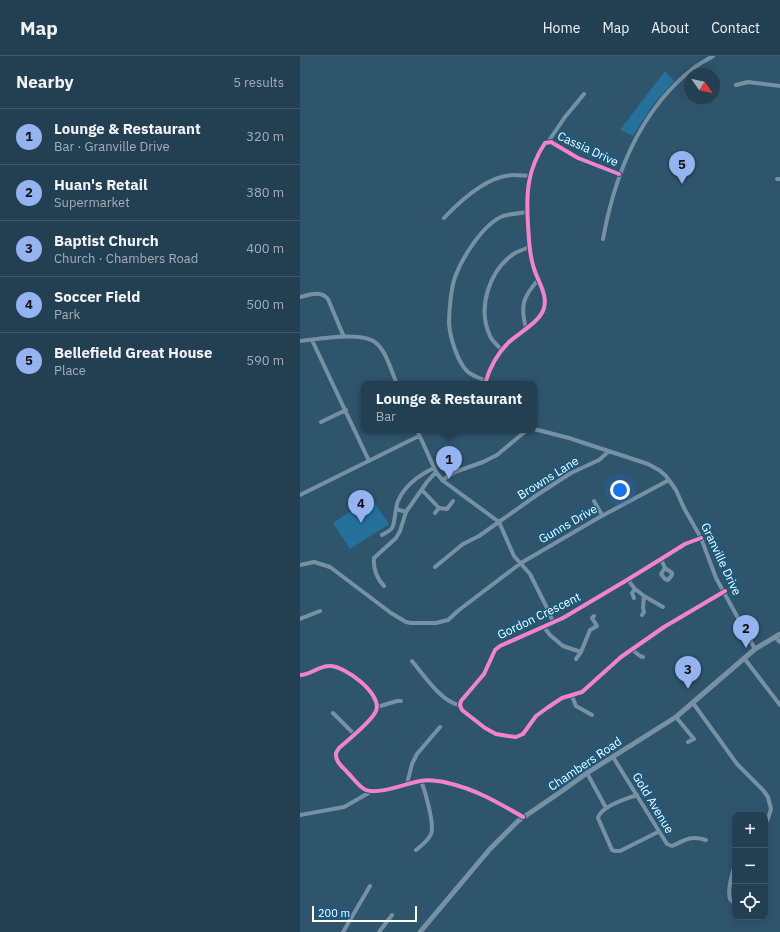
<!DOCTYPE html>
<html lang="en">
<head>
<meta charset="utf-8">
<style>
  body { margin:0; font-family:"IBM Plex Sans",sans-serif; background:#2b4759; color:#f1f3f6 }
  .controls { position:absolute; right:12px; bottom:12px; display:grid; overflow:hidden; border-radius:8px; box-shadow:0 4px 16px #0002 }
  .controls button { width:36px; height:36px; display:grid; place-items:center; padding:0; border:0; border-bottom:1px solid #405969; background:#234052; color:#f1f3f6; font:20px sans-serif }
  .compass { position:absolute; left:384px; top:12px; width:36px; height:36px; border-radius:50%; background:#234052; box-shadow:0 4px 16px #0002; rotate:124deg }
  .scale { position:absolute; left:12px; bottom:10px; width:105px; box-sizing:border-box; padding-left:4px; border:2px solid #fff; border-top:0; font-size:11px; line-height:14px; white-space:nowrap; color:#fff; -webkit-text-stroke:3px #165b86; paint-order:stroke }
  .you { position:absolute; left:320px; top:434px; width:14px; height:14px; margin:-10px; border:3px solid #fff; border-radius:50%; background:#1a73e8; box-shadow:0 0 0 6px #1a73e833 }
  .badge { display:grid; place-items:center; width:26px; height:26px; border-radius:50%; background:#95b2f1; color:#111; font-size:13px; font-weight:700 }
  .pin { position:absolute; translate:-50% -33px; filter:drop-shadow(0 1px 2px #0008) }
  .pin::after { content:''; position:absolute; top:21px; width:14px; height:12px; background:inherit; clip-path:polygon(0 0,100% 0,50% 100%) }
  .popup { position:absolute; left:61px; top:325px; width:176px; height:52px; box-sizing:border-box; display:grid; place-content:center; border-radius:8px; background:#234052; filter:drop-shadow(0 1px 3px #0005); font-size:13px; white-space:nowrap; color:#a3afb8 }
  .popup b { font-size:15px; color:#f1f3f6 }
  .popup::after { content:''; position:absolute; left:50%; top:100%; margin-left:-8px; border:8px solid transparent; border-top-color:#234052 }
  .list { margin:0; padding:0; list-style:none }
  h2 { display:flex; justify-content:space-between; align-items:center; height:52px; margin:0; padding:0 16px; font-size:17px }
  h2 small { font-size:13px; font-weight:400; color:#a3afb8 }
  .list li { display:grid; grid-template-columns:26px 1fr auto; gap:12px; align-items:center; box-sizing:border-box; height:56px; padding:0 16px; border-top:1px solid #405969 }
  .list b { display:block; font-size:15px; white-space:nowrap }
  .list p { margin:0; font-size:13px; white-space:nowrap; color:#a3afb8 }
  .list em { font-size:13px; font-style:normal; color:#a3afb8 }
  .icon { flex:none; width:22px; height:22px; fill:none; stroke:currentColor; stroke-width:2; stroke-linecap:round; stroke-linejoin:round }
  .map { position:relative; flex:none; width:480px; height:876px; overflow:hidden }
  header { display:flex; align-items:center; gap:24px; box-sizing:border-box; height:56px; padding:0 20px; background:#234052; border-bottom:1px solid #405969 }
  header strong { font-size:19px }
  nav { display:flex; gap:22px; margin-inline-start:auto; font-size:14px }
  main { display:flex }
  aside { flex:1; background:#234052 }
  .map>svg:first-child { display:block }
  .green { fill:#25719c }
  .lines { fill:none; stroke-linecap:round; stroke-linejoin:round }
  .minor { stroke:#7691a3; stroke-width:4 }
  .tertiary { stroke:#7691a3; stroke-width:5 }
  .cycleway-casing { stroke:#165b86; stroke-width:6 }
  .cycleway { stroke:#ff80c0; stroke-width:4 }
  .labels { text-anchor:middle; stroke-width:3; stroke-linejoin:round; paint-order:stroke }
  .street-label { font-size:12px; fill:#fff; stroke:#165b86 }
</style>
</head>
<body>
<header>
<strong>Map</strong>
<nav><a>Home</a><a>Map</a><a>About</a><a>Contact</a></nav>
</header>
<main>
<aside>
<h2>Nearby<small>5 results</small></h2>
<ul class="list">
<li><span class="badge">1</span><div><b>Lounge &amp; Restaurant</b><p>Bar · Granville Drive</p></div><em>320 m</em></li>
<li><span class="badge">2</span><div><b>Huan's Retail</b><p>Supermarket</p></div><em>380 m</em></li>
<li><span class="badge">3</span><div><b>Baptist Church</b><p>Church · Chambers Road</p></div><em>400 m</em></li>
<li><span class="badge">4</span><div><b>Soccer Field</b><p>Park</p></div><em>500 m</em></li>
<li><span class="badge">5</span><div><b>Bellefield Great House</b><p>Place</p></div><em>590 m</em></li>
</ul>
</aside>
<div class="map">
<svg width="480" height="876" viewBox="0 0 480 876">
  <rect width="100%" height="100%" fill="#2f556d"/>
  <path class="green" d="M365 15 374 25 352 50 333 80 320 74Z
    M71 442 89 468 50 493 33 467Z"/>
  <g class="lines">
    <path class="minor" d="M436 29 448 26 480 30
      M248 86 265 61 284 38
      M477 123H480
      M144 162C161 144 188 119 214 119 220 119 225 120 230 120
      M303 183C315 117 340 53 395 11 400 7 407 4 413 0
      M0 241C10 239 20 234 28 243L44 281
      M226 272C220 250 223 241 238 224
      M12 284 69 405
      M0 285C18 283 62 275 76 287 87 296 91 315 97 328
      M202 294C198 290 192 285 190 280 177 252 189 214 215 197 219 195 225 193 229 191
      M186 325C180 322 172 320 167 315 157 305 150 281 149 267 149 255 151 233 155 221 162 202 183 168 203 160 210 158 220 157 227 156
      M185 328C189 313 198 297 209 286 219 277 241 265 244 252 248 237 236 223 233 209 229 196 229 182 228 169 226 138 227 114 245 87L251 86 278 102 319 118
      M21 366 46 354
      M234 373 269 382 348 408 359 414 366 420 376 434 384 452 401 482 416 522 455 593
      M117 374 136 416 142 424 199 466 214 500 230 518 249 556 253 566
      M147 378 151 374
      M142 424 155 416 183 406 197 399 227 374
      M122 434 139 452 135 457
      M0 439 119 380
      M294 445 302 459
      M139 452 147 453 153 445
      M106 456 127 426 136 416
      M82 479C85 477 90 475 92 472 95 468 95 452 98 445 105 429 119 419 134 412
      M401 482 385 488 361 503 327 524 263 562 200 590 195 594 184 618 161 645 160 649 162 654 185 672 196 678 208 680 216 681 223 678 236 660 247 652 262 642 282 636 321 601 364 571 425 535
      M361 503 365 512 361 518 365 523 368 524 372 519V517L365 512
      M0 509 14 506 30 511 91 557 106 566 111 567H136L148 564 159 554 221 507 298 462 369 424
      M135 511 163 488 179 480 237 439 271 417 299 404 309 395
      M328 524 335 533 332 537 334 542
      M84 530C77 523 73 512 74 502L96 482 100 475 106 456 96 453
      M335 533 344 540 343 552 344 556 342 559
      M344 540 363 551
      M0 563 20 555
      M244 571 250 579 263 590 281 596 290 574 297 570 292 562 294 560
      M475 581 480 586
      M331 593 340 600 343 601
      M444 602 480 649
      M276 603 281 596
      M112 605C123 618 142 647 160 649
      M0 619C11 619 18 610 29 610 44 609 83 638 76 655 72 665 48 684 39 692L36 697C35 706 43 711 48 717 54 723 59 731 66 734 78 739 108 727 120 725 129 723 140 725 148 727 175 733 199 747 223 761
      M272 640 276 650 292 659
      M393 647 437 708 463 734 468 741 471 753 468 763 465 767
      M77 651 97 645H101
      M33 657 54 678
      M376 661 394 683 388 686
      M313 701 367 788 372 790C386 784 390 779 406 784
      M287 717 306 752
      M107 728 112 708 117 698 140 671
      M337 739C326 743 301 750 298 762L312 794 315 795H320L358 776
      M0 759 44 751 72 735
      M116 794C122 789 128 785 131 778 135 769 125 735 121 724
      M435 809C432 818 427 834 430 843 431 844 435 848 435 848
      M43 876 70 830
      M79 876 92 859"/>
    <path class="tertiary" d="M120 876 190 793 218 765 262 735 287 717 376 661 455 593 480 578"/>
    <defs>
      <path id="cycleway" d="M185 328C189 313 198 297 209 286 219 277 241 265 244 252 248 237 236 223 233 209 229 196 229 182 228 169 226 138 227 114 245 87L251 86 278 102 319 118
        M401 482 385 488 361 503 327 524 263 562 200 590 195 594 184 618 161 645 160 649 162 654 185 672 196 678 208 680 216 681 223 678 236 660 247 652 262 642 282 636 321 601 364 571 425 535
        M0 619C11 619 18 610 29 610 44 609 83 638 76 655 72 665 48 684 39 692L36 697C35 706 43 711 48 717 54 723 59 731 66 734 78 739 108 727 120 725 129 723 140 725 148 727 175 733 199 747 223 761"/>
    </defs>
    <use href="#cycleway" class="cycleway-casing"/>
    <use href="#cycleway" class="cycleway"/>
  </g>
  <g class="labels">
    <g class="street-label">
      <text transform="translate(288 93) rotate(25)" y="4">Cassia Drive</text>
      <text transform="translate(248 422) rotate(-32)" y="4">Browns Lane</text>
      <text transform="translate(268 468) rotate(-30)" y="4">Gunns Drive</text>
      <text transform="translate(421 503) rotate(65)" y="4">Granville Drive</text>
      <text transform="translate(239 560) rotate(-26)" y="4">Gordon Crescent</text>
      <text transform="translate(285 708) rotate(-34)" y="4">Chambers Road</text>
      <text transform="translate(353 747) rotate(59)" y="4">Gold Avenue</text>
    </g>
  </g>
</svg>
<div class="controls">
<button>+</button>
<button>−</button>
<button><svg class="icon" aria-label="locate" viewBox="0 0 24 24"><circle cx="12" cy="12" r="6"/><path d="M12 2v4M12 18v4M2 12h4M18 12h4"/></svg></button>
</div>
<svg class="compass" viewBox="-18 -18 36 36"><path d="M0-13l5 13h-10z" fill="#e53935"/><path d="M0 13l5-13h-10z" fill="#a3afb8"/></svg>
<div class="scale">200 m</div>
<div class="you"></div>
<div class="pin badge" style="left:149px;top:423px">1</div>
<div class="popup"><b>Lounge &amp; Restaurant</b>Bar</div>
<div class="pin badge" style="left:446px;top:592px">2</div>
<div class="pin badge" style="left:388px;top:633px">3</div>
<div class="pin badge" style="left:61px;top:467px">4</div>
<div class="pin badge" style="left:382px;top:128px">5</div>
</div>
</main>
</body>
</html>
